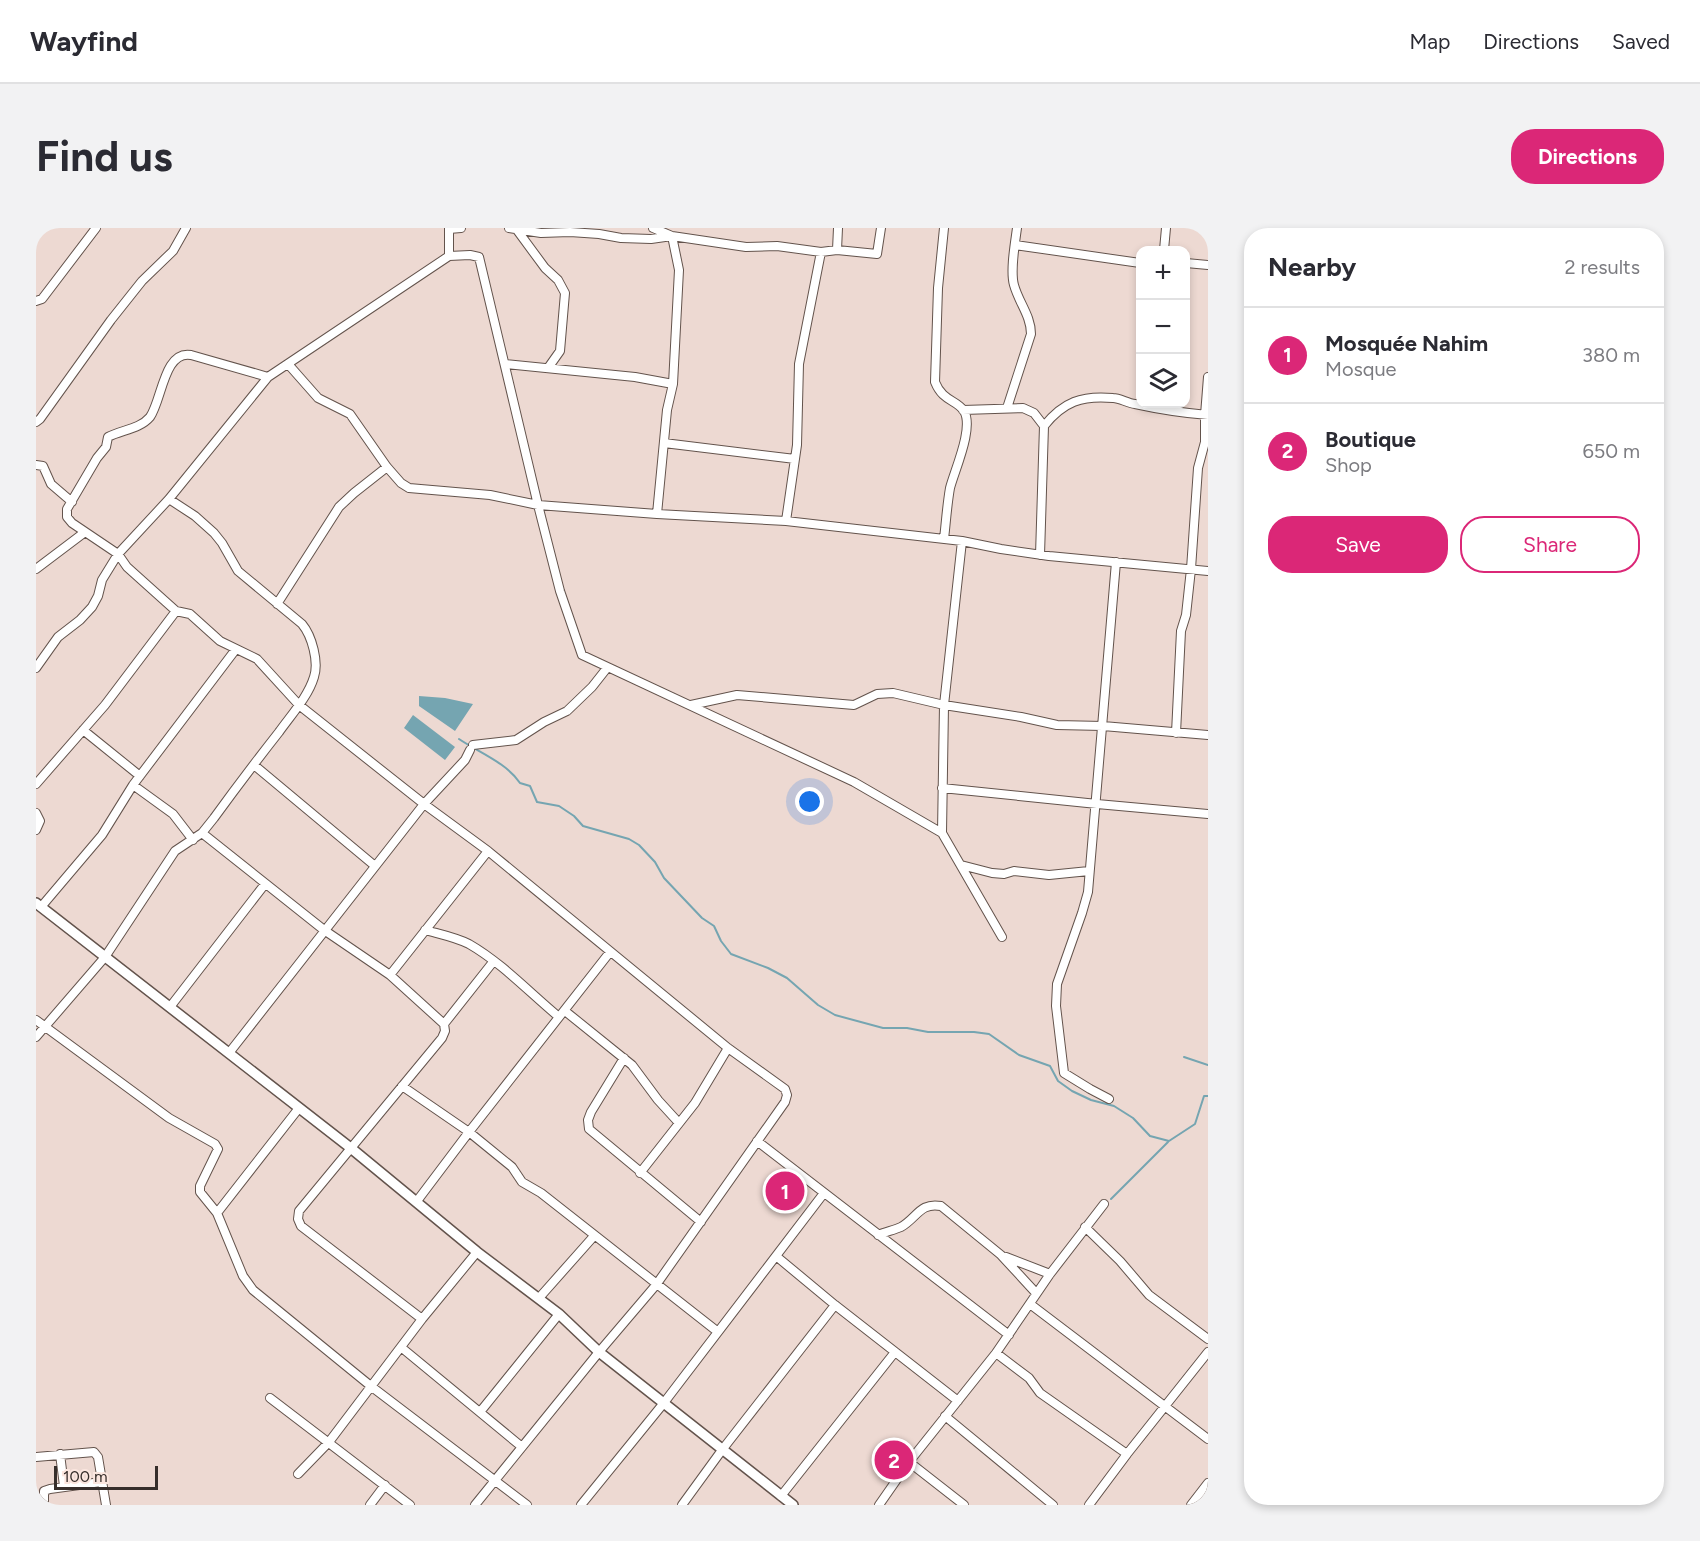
<!DOCTYPE html>
<html lang="en">
<head>
<meta charset="utf-8">
<style>
  body { margin:0; font-family:Figtree,sans-serif; background:#f2f2f3; color:#2b2b33 }
  .controls { position:absolute; right:18px; top:18px; display:grid; overflow:hidden; border-radius:12px; box-shadow:0 3px 9px #0003 }
  .controls button { width:54px; height:54px; display:grid; place-items:center; padding:0; border:0; border-bottom:2px solid #e1e1e2; background:#fff; color:#2b2b33; font:30px sans-serif }
  .scale { position:absolute; left:18px; bottom:15px; width:104px; box-sizing:border-box; padding-left:6px; border:3px solid #362e2b; border-top:0; font-size:16px; line-height:21px; white-space:nowrap; color:#362e2b; -webkit-text-stroke:4px #fbe6df; paint-order:stroke }
  .you { position:absolute; left:774px; top:574px; width:21px; height:21px; margin:-15px; border:4px solid #fff; border-radius:50%; background:#1a73e8; box-shadow:0 0 0 9px #1a73e833 }
  .badge { display:grid; place-items:center; width:39px; height:39px; border-radius:50%; background:#db2777; color:#fff; font-size:20px; font-weight:700 }
  .pin { position:absolute; translate:-50% -50%; border:3px solid #fff; box-shadow:0 2px 6px #0006 }
  .list { margin:0; padding:0; list-style:none }
  h2 { display:flex; justify-content:space-between; align-items:center; height:78px; margin:0; padding:0 24px; font-size:26px }
  h2 small { font-size:20px; font-weight:400; color:#7c7c81 }
  .list li { display:grid; grid-template-columns:39px 1fr auto; gap:18px; align-items:center; box-sizing:border-box; height:96px; padding:0 24px; border-top:2px solid #e1e1e2 }
  .list b { display:block; font-size:22px; white-space:nowrap }
  .list p { margin:0; font-size:20px; white-space:nowrap; color:#7c7c81 }
  .list em { font-size:20px; font-style:normal; color:#7c7c81 }
  .actions { display:flex; gap:12px; padding:18px 24px }
  .actions a { flex:1; padding:14px 0; border:2px solid #db2777; border-radius:24px; text-align:center; font-size:21px; color:#db2777 }
  .actions .main { background:#db2777; color:#fff }
  .icon { flex:none; width:33px; height:33px; fill:none; stroke:currentColor; stroke-width:2; stroke-linecap:round; stroke-linejoin:round }
  .map { position:relative; flex:none; width:1172px; height:1277px; overflow:hidden; border-radius:24px }
  header { display:flex; align-items:center; gap:36px; box-sizing:border-box; height:84px; padding:0 30px; background:#fff; border-bottom:2px solid #e1e1e2 }
  header strong { font-size:28px }
  nav { display:flex; gap:33px; margin-inline-start:auto; font-size:21px }
  .intro { display:flex; align-items:center; justify-content:space-between; box-sizing:border-box; height:144px; padding:0 36px }
  h1 { margin:0; font-size:42px }
  .button { padding:15px 27px; border-radius:24px; background:#db2777; color:#fff; font-size:21px; font-weight:700 }
  main { display:flex; gap:36px; padding:0 36px }
  aside { flex:1; background:#fff; border-radius:24px; box-shadow:0 3px 9px #0003 }
  .map>svg:first-child { display:block }
  .water { fill:#75a5b1 }
  .lines { fill:none; stroke-linecap:round; stroke-linejoin:round }
  .stream { stroke:#75a5b1; stroke-width:2 }
  .minor-casing { stroke:#63534c; stroke-width:10 }
  .tertiary-casing { stroke:#63534c; stroke-width:12 }
  .minor { stroke:#fff; stroke-width:8 }
  .tertiary { stroke:#fff; stroke-width:9 }
</style>
</head>
<body>
<header>
<strong>Wayfind</strong>
<nav><a>Map</a><a>Directions</a><a>Saved</a></nav>
</header>
<div class="intro"><h1>Find us</h1><a class="button">Directions</a></div>
<main>
<div class="map">
<svg width="1172" height="1277" viewBox="0 0 1172 1277">
  <rect width="100%" height="100%" fill="#edd9d2"/>
  <path class="water" d="M383 468 409 470 437 476 419 503 383 478Z
    M377 487 419 519 409 532 368 500Z"/>
  <g class="lines">
    <path class="stream" d="M423 511C442 524 471 535 484 555L494 558 501 574 523 578 538 588 547 598 593 611 603 617 619 634 628 650 666 690 678 698 685 713 695 726 732 740 751 750 782 777 799 787 847 800H871L892 804H938L953 806 983 827 1014 838 1022 853 1036 863 1055 872 1078 878 1097 890 1114 908 1133 913 1159 896 1168 868H1172
      M1148 829 1172 837
      M1075 971 1132 914"/>
    <defs>
      <path id="minor" d="M413 0V28L434 27 443 29 502 277 524 363 546 427 818 554 906 605 966 709
        M473 0 505 5 534 4 563 6 585 10 615 11 636 8 710 19 741 18 785 24 801 22 841 26 845 0
        M617 0 636 8 643 42 637 156 631 182 621 286
        M413 1 425 0
        M481 2 509 40 522 52 529 65 524 123 512 140
        M979 17 1104 35
        M801 22 802 0
        M1128 22 1130 0
        M1150 35 1172 37
        M0 73 6 71 60 0
        M252 136 282 170 314 186 351 239 365 255 373 260 454 267 502 277 621 286 750 293 926 313 965 321 1013 328 1172 343
        M469 136 599 149 637 156
        M232 149 155 127C128 122 126 172 114 189 104 201 85 202 72 209L70 219 61 230 31 281V289L36 295 82 326 91 339 140 383 154 386 184 413 221 431 263 477 388 576 452 623 692 820 749 861 751 867 749 874 620 1057 563 1124 439 1277
        M971 180 995 106C995 88 983 75 978 57 974 43 979 15 981 0
        M927 182 987 180 998 185 1008 198 1004 327
        M0 194 4 191 75 92 106 53 137 23 150 0
        M1008 198C1027 174 1046 167 1077 170 1084 170 1091 175 1099 176 1122 181 1147 185 1172 187
        M628 215 759 231
        M0 237 7 238 15 256 36 274
        M750 293 761 217 763 136 785 24
        M908 311C910 294 911 277 914 260 919 241 938 200 928 183 920 171 907 174 899 154L902 60 908 0
        M0 341 49 304
        M241 376 303 279 318 265 351 239
        M0 440 22 409 44 392 56 379 62 368 66 352 82 326 133 271 232 149 413 28
        M655 477 701 467 818 477 841 466 857 465 908 477 985 489 1021 497 1067 498 1172 507
        M47 502 104 548
        M1140 505 1145 403 1150 387 1155 341 1162 240 1169 214V187L1172 149
        M437 517 480 512 508 494 531 483 556 459 571 440
        M218 537 339 638
        M0 556 69 477 140 383
        M97 557 137 586 157 612
        M906 560 1061 576 1172 586
        M0 585 4 593 0 602
        M166 605 288 702 354 747 408 796
        M906 605 908 477 926 313
        M925 637 956 645 968 646 978 643 1013 647 1053 643
        M5 679 66 607 97 557 200 421
        M389 702C403 706 419 709 433 716 466 735 494 765 523 789
        M354 747 452 623
        M134 779 229 656
        M529 783 596 837 622 872 643 895
        M0 792 133 890 179 916 182 921 164 958V964L181 985 207 1048 217 1062 336 1159 491 1277
        M0 809 69 729 139 623 166 605 178 590C199 561 221 532 243 504 255 487 272 469 278 449 283 434 276 408 266 396L202 343 186 315 178 305 159 288 133 271
        M193 825 388 576 429 532 434 522
        M588 830 555 884 552 892 553 901 665 994
        M366 858 433 904 476 939 486 954 505 965 682 1104
        M1073 871 1054 861 1028 845 1020 778 1021 756 1046 685 1052 664 1080 334
        M721 913 973 1107
        M604 945 659 875 692 820
        M381 973 433 904 574 724
        M181 985 263 880
        M1049 999 1084 1033 1113 1067 1172 1111
        M842 1007C849 1004 858 1002 865 999 881 990 884 974 905 978L965 1027 1000 1065
        M740 1028 799 1077 922 1173
        M970 1029 1014 1046
        M503 1070 558 1008
        M994 1076 1172 1211
        M386 1091 265 998 262 991 263 983 406 810 409 803 408 796 457 734
        M366 1120 486 1219
        M960 1125 993 1150 1004 1165 1091 1226
        M234 1170 374 1277
        M444 1184 523 1086
        M909 1188 1017 1277
        M24 1226 28 1258
        M0 1229 58 1224 62 1229 70 1277
        M873 1234 928 1277
        M262 1246 293 1214 386 1091 441 1024
        M745 1268 859 1124
        M8 1277V1263L14 1261 65 1254
        M334 1277 349 1257
        M545 1277 627 1176 788 965
        M646 1277 686 1222 799 1077
        M843 1277 873 1234 960 1125 1014 1046 1068 976
        M1053 1277 1091 1226 1172 1124
        M1155 1277 1172 1255"/>
      <path id="tertiary" d="M0 675 316 921 441 1024 523 1086 563 1124 757 1277"/>
    </defs>
    <use href="#minor" class="minor-casing"/>
    <use href="#tertiary" class="tertiary-casing"/>
    <use href="#minor" class="minor"/>
    <use href="#tertiary" class="tertiary"/>
  </g>
</svg>
<div class="controls">
<button>+</button>
<button>−</button>
<button><svg class="icon" aria-label="layers" viewBox="0 0 24 24"><path d="M12 4l9 5-9 5-9-5zM3 14l9 5 9-5"/></svg></button>
</div>
<div class="scale">100 m</div>
<div class="you"></div>
<div class="pin badge" style="left:749px;top:963px">1</div>
<div class="pin badge" style="left:858px;top:1232px">2</div>
</div>
<aside>
<h2>Nearby<small>2 results</small></h2>
<ul class="list">
<li><span class="badge">1</span><div><b>Mosquée Nahim</b><p>Mosque</p></div><em>380 m</em></li>
<li><span class="badge">2</span><div><b>Boutique</b><p>Shop</p></div><em>650 m</em></li>
</ul>
<div class="actions"><a class="main">Save</a><a>Share</a></div>
</aside>
</main>
</body>
</html>
